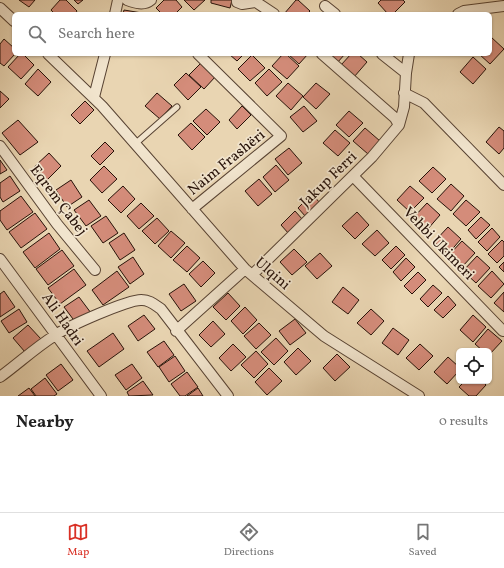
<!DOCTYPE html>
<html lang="en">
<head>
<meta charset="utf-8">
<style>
  body { margin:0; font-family:Vollkorn,serif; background:#f6f6f6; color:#222 }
  .controls { position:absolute; right:12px; bottom:12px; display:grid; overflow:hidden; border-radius:6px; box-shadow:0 1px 3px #0004 }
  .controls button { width:36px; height:36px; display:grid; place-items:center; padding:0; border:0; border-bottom:1px solid #e0e0e0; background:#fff; color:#222; font:20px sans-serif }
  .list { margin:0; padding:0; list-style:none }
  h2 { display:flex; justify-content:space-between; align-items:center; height:52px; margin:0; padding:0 16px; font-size:17px }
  h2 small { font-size:13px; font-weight:400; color:#767676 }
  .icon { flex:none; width:22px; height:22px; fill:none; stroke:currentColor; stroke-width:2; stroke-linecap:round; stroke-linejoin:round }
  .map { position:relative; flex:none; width:504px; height:396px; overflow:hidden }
  .search { position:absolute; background:#fff; box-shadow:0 1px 3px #0004; left:12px; right:12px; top:12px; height:44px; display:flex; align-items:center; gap:10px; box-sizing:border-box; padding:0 14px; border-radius:6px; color:#767676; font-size:15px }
  .sheet { height:116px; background:#fff }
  nav { display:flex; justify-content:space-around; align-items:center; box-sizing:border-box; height:56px; border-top:1px solid #e0e0e0; background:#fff; font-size:11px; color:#767676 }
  nav a { display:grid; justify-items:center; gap:2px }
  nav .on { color:#d93025 }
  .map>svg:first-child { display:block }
  .building { fill:#d48c7a; stroke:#261108 }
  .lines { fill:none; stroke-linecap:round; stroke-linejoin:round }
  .service-casing { stroke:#574232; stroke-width:7 }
  .minor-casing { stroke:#574232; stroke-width:12 }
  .service { stroke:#f1e4cd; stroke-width:5 }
  .minor { stroke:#f1e4cd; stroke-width:10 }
  .labels { text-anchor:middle; stroke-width:3.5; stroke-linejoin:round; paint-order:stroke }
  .street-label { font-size:15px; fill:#261108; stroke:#f1e4cd }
</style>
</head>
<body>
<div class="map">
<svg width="504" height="396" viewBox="0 0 504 396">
  <rect width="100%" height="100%" fill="#e9d5b2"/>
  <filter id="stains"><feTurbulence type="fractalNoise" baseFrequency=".005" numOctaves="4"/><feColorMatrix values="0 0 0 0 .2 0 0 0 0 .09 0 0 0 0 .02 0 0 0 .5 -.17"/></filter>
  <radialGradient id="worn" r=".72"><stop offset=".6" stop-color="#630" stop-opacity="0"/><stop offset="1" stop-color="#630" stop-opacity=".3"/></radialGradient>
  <path class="building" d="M19 0H35L29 7Z
    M60 0H66L77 11 75 14H55L51 10Z
    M74 0H83L78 4Z
    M164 0H176L182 7 175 14H162L156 8Z
    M184 0H205L194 10Z
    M211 0H232L230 8 211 3Z
    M296 0H298L310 11 307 14H284Z
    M381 0H403L405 2 393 14H388L378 3Z
    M124 10 142 13V14H123Z
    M491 37 504 49 490 64 479 54H490Z
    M4 39 14 48 15 54 4 66 0 63V44Z
    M20 54H23L34 65 21 79 8 67Z
    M229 54H244L237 61Z
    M283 54H286L299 66 287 79 272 66Z
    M288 54H308L299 64Z
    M327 54H345L337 63Z
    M351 54H358L367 62 354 77 341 65Z
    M252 55 265 68 250 81 238 69Z
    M473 57 486 69 473 84 460 72Z
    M202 62 216 76 204 89 189 75Z
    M38 69 51 82 38 96 25 84Z
    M269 69 282 82 267 96 255 83Z
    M186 73 201 87 188 100 174 85Z
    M288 83 303 96 291 110 276 96Z
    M316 83 330 94 316 109 303 97Z
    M0 91 9 99 0 108Z
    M157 93 172 106 160 119 145 106Z
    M85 101 94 110 80 124 71 115Z
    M242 106 251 115 237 129 229 120Z
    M304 106 317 121 303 132 290 117Z
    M206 109 220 122 207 135 193 121Z
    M349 111 363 123 349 137 336 125Z
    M18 120 38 142 20 155 2 133Z
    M191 123 205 137 192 150 178 135Z
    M499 127 504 131V148L499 154 486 142Z
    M365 128 380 141 368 154 353 141Z
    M335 130 350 143 338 156 323 143Z
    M105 142 114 151 100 165 91 156Z
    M289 148 302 163 288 175 275 159Z
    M49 153 61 166 47 180 34 167Z
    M0 160 7 170 0 174Z
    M276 165 289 180 275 192 263 177Z
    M104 166 117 179 102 193 90 180Z
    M433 167 446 179 432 193 419 181Z
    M10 176 20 191 3 202 0 197V183Z
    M259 179 272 194 258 206 245 191Z
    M71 180 82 197 67 207 56 190Z
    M451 184 464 196 451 211 437 199Z
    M123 186 135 199 121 213 108 200Z
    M410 186 424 198 410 212 397 200Z
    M312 194 320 203 306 217 298 208Z
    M21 196 33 212 7 230 0 220V211Z
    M89 200 101 216 86 226 74 210Z
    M466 200 480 212 466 226 453 214Z
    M141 203 154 216 139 229 127 216Z
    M427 203 440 215 427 230 413 218Z
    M295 211 303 220 289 234 281 225Z
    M357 212 369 225 355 239 342 226Z
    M35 213 47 229 21 248 9 232Z
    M106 216 118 233 103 243 91 226Z
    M481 217 490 225 476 239 468 230Z
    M157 218 169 231 155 244 142 231Z
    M448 227 461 239 448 254 434 242Z
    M492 228 500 237 487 251 478 242Z
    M377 230 389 243 375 256 362 244Z
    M171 231 185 243 171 258 158 246Z
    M49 233 60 249 35 268 23 252Z
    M124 233 135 250 120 260 109 243Z
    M502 240 504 242V256L497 263 488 254Z
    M462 241 475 253 461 268 448 256Z
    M187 246 200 258 187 272 173 260Z
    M396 246 405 255 391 269 382 260Z
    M294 249 307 262 292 275 280 262Z
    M62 250 74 266 48 285 36 269Z
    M320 253 332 266 317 279 305 266Z
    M477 256 490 268 476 283 463 271Z
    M133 257 144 274 130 284 118 267Z
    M406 258 415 267 401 281 393 272Z
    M203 261 215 273 201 287 189 274Z
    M504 262V272L499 267Z
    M74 269 86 285 60 304 48 288Z
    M117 271 129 287 103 305 92 290Z
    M492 271 504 284 491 298 478 286Z
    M418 272 426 280 412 294 404 286Z
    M184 284 196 301 181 311 169 294Z
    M433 285 442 293 428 307 420 299Z
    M343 287 359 300 348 314 332 302Z
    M4 291 15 307 0 317V294Z
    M504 292V312L494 303Z
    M228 293 240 306 226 320 213 307Z
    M448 296 456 305 443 318 434 310Z
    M79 297 91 313 76 323 64 307Z
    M245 307 257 320 243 334 231 321Z
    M19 309 27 322 9 333 1 321Z
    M371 309 384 321 371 335 357 323Z
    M144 315 155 329 138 341 128 326Z
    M473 315 486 327 473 342 460 330Z
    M295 319 306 333 290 345 279 331Z
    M213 321 225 334 211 347 199 335Z
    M259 323 271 335 256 349 244 336Z
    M28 325 41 339 25 352 13 338Z
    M393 328 409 340 398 355 382 343Z
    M488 329 502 341 489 355V351H483L475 344Z
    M113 333 124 349 99 367 87 351Z
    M276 338 288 351 274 365 261 352Z
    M164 341 174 355 158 367 147 352Z
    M233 344 246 357 231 371 219 358Z
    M420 344 433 356 419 370 406 358Z
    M298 348 311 361 296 375 284 362Z
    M256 351 268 364 254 378 241 365Z
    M337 354 350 367 335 381 323 368Z
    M175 356 185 371 169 382 159 367Z
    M448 357 459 367V371L447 384 434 372Z
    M61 364 73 380 58 391 46 375Z
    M132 364 142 378 126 390 115 375Z
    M269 368 282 381 267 395 255 382Z
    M187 372 198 387 185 396H180L171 384Z
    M45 378 57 394 54 396H36L31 389Z
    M143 381 153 395 129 396 127 392Z
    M465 381H482L486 385 476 396H469L459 387Z
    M29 388 35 396H18Z
    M198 388 203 396H187Z"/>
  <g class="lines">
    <defs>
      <path id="service" d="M135 144 177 107"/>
      <path id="minor" d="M127 0C135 3 144 6 151 0
        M237 0V2L242 4 255 2
        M253 0 274 14
        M325 6 335 14
        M0 8 14 21
        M115 14 118 0
        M458 14 464 11 504 6
        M48 54 102 106 245 269 324 336 419 396
        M322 54 395 118 399 125
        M382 54 406 73
        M404 93 424 103 504 185
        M94 97 105 54
        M0 146 57 224 95 270
        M353 176 503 331
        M192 209 281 136 198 54
        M0 259 101 396
        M252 275 372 157 399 125 404 107 406 73 409 54
        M176 331 245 269
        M0 377C18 364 35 348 54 336 66 327 129 299 142 300 150 300 155 305 161 309L228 396"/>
    </defs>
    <use href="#service" class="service-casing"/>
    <use href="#minor" class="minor-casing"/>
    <use href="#service" class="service"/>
    <use href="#minor" class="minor"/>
  </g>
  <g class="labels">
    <g class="street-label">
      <text transform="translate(226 162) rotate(-39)" y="5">Naim Frashëri</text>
      <text transform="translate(328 179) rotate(-44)" y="5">Jakup Ferri</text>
      <text transform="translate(59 200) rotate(53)" y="5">Eqrem Çabej</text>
      <text transform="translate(439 243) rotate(46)" y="5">Vehbi Ukimeri</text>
      <text transform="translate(273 273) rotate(41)" y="5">Ulqini</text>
      <text transform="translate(63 319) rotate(55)" y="5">Ali Hadri</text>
    </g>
  </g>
  <rect width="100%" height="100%" filter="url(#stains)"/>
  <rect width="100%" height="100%" fill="url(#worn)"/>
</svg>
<div class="controls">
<button><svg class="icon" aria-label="locate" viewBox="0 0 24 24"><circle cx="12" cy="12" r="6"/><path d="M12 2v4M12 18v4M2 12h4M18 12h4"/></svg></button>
</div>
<div class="search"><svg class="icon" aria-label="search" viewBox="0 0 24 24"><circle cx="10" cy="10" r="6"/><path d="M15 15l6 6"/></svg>Search here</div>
</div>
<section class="sheet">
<h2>Nearby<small>0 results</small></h2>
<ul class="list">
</ul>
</section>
<nav>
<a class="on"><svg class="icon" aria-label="map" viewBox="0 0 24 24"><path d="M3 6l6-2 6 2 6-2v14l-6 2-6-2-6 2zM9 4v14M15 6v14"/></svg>Map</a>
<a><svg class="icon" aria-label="directions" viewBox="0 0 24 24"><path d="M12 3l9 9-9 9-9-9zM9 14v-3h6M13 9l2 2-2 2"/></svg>Directions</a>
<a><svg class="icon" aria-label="saved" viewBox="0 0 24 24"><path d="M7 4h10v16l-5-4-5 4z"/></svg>Saved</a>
</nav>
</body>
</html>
